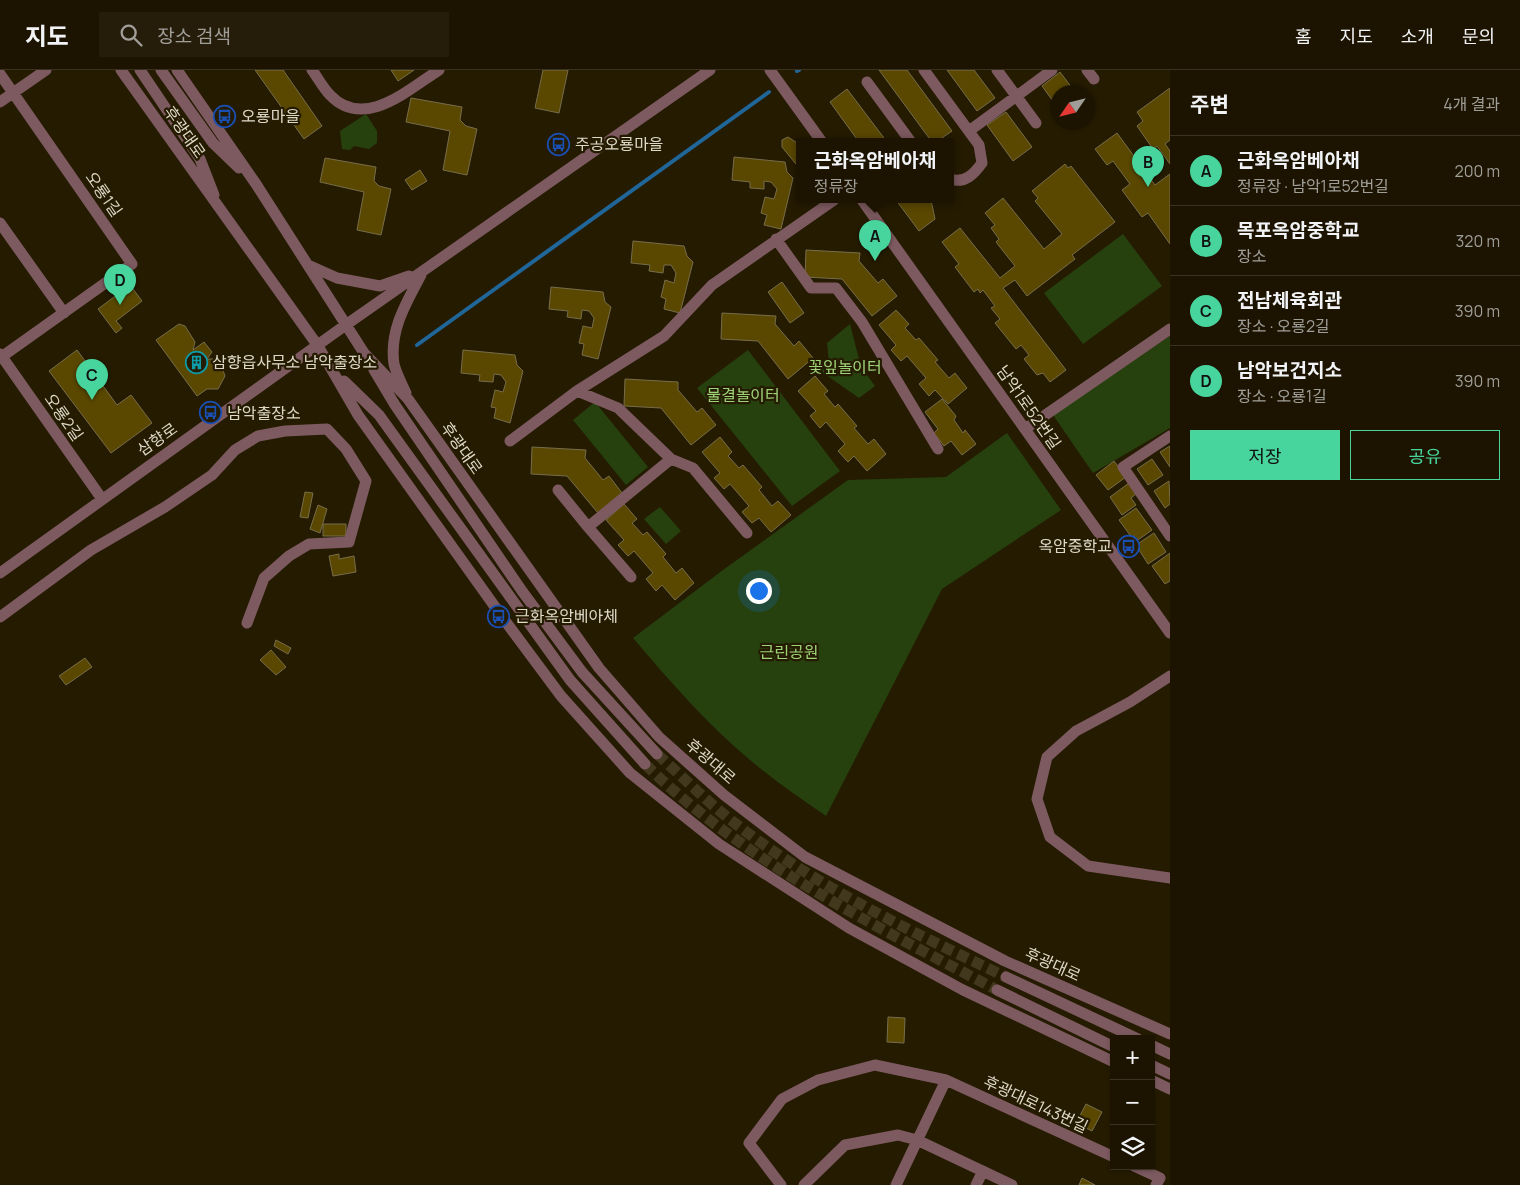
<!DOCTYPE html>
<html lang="ko">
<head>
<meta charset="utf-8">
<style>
  body { margin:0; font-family:Manrope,"Noto Sans KR",sans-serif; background:#251d0a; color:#f1f3f6 }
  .controls { position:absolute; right:15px; bottom:15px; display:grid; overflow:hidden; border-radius:0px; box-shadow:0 1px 4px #0004 }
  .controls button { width:45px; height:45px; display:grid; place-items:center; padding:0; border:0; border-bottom:1px solid #3a3322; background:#1c1400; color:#f1f3f6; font:25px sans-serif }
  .compass { position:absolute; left:1050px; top:15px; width:45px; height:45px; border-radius:50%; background:#1c1400; box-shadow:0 1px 4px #0004; rotate:235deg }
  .you { position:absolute; left:758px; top:520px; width:18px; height:18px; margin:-12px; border:4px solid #fff; border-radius:50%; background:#1a73e8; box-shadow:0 0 0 8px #1a73e833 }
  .badge { display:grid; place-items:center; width:32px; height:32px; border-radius:50%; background:#48d49d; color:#111; font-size:16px; font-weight:700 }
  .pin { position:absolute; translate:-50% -41px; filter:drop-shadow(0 1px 2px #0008) }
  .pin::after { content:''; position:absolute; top:26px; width:18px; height:15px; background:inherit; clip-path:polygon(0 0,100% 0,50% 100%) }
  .popup { position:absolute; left:796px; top:68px; width:158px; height:65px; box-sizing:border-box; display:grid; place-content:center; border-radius:0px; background:#1c1400; filter:drop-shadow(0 1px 4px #0005); font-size:16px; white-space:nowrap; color:#a09e99 }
  .popup b { font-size:19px; color:#f1f3f6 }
  .popup::after { content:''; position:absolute; left:50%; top:100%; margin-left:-10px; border:10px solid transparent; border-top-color:#1c1400 }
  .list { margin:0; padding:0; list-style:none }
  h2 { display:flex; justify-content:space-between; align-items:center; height:65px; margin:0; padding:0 20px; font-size:21px }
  h2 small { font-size:16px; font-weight:400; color:#a09e99 }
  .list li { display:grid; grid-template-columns:32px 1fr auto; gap:15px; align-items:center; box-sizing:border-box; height:70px; padding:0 20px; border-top:1px solid #3a3322 }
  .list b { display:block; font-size:19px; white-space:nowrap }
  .list p { margin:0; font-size:16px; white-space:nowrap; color:#a09e99 }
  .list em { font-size:16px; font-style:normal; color:#a09e99 }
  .actions { display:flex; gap:10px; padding:15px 20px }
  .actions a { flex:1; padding:11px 0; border:1px solid #48d49d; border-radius:0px; text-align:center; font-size:18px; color:#48d49d }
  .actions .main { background:#48d49d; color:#111 }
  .icon { flex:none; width:28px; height:28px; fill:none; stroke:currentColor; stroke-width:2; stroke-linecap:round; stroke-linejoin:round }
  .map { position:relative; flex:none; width:1170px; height:1115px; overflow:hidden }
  header { display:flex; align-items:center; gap:30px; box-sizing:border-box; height:70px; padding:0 25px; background:#1c1400; border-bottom:1px solid #3a3322 }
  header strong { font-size:24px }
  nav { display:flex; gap:28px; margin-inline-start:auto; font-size:18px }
  .search { width:350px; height:45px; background:#251d0a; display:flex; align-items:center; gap:12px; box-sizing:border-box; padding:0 18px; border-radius:0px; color:#a09e99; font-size:19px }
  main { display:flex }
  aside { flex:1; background:#1c1400 }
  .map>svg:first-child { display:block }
  .green { fill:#26410e }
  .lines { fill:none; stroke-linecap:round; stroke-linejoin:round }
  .stream { stroke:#206698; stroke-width:4 }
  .building { fill:#5a4800; stroke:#776d4c }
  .minor-tunnel { stroke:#41381e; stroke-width:11; stroke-dasharray:11 5.5; stroke-linecap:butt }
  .minor { stroke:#7d5a60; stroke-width:11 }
  .labels { text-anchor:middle; stroke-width:4.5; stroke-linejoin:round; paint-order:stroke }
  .poi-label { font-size:16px; fill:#ded9c7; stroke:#251b00; text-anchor:start }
  .street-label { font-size:16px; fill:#ded9c7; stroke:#251b00 }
  .park-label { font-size:16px; fill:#9ed377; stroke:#251b00 }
</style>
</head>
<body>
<header>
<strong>지도</strong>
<div class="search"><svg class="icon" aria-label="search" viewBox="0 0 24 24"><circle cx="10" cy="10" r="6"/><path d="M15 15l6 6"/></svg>장소 검색</div>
<nav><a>홈</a><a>지도</a><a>소개</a><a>문의</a></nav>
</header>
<main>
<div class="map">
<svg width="1170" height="1115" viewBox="0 0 1170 1115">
  <rect width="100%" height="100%" fill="#251b00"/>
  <path class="green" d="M366 44 377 61V73L369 79 354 76 350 80 342 79 340 61Z
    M1123 164 1162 216 1083 274 1044 223Z
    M850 254 861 297 875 316 859 328 816 298 829 292 827 273Z
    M1170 266V358L1093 403 1053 345Z
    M748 280 840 401 792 436 697 318Z
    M595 332 648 397 626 415 573 350Z
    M1007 363 1061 440 942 519 826 746C804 731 782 716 761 699 713 661 673 615 633 568L723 500 848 410 946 407Z
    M660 437 681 461 666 474 644 449Z"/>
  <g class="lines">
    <path class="stream" d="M797 1 799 0
      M417 275 769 22"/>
  </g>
  <path class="building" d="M255 0H283L322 56 304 69Z
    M391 0H414L398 11Z
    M543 0H568L559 43 535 38Z
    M879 0H907L952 61 936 72H932Z
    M947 0H974L995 28 977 41Z
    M1060 2 1075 22H1058V38L1042 16Z
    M1170 18V70L1165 74 1170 81V94L1157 76 1153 79 1137 56 1143 51 1137 42Z
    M847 19 887 72H859L830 32Z
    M411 28 462 37 460 50 466 56 477 59 467 105 443 100 450 61 406 52Z
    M1006 42 1032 77 1013 91 987 55Z
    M1117 63 1155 115 1170 104V174L1148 143 1142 147 1122 120 1130 114 1113 91 1107 95 1095 79Z
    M788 67 800 75V99L782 77V70Z
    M734 87 785 92 787 102 793 108 781 159 764 155 767 145 761 143 765 127 774 129 777 119 771 112 764 111V119L750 118V112L732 110Z
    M325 88 376 97 374 111 379 116 391 119 381 165 357 160 364 122 320 112Z
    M1065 94 1068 98 1071 96 1115 152 1072 185 1075 189 1027 226 1015 210 1003 218 1066 300 1050 312 1043 303 1037 305 1024 289 1029 285 1021 275 1016 279 995 253 1000 249 991 238 995 236 983 220 980 223 978 219 974 222 955 197 959 194 942 172 960 158 1000 208 1015 196 996 172 999 169 991 158 995 155 985 143 1003 128 1044 179 1062 164 1035 131 1038 128 1032 121Z
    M420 100 427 111 412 120 405 110Z
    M896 130H931L935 149 919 161Z
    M633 171 684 176 687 186 693 192 680 243 664 239 666 229 661 227 665 210 674 213 676 203 671 195H664L663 203 649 201 650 195 631 193Z
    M806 180 860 183 859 191 878 213 883 209 897 226 872 246 842 209 805 207Z
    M782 212 804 243 790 253 768 222Z
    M130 215 142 231 116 251 122 258 116 263 98 239Z
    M551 217 603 222 605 232 611 237 598 289 582 285 584 274 579 273 583 256 592 258 594 248 589 241 582 240 581 249 567 247 568 241 549 239Z
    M896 240 909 254 905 258 916 270 919 268 938 290 935 292 949 308 955 303 967 318 948 334 935 320 929 326 919 314 926 308 907 286 901 291 891 280 896 275 879 255Z
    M722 243 776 246 775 254 794 276 799 271 813 288 788 309 758 271 721 269Z
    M179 254 185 256 195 272 193 280 204 272 212 282 207 289H217L221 295 225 306 218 319H207L197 326 156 270Z
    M77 280 117 335 131 325 152 353 111 383 49 301Z
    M463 280 515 285 517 295 523 301 510 353 494 348 496 338 491 337 495 320 503 322 506 312 501 305 494 304 493 312 479 311 480 305 461 303Z
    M815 306 828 321 824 324 835 337 838 334 857 356 854 358 868 374 874 369 886 384 867 401 854 386 848 392 838 381 845 374 826 352 820 358 810 346 816 341 798 321Z
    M625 309 678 312V320L697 342 702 338 716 355 691 375 661 338 624 336Z
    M942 329 956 346 954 350 963 363 965 360 976 374 962 385 951 371 944 376 934 363 938 359 925 342Z
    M720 367 732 382 728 386 739 398 743 395 762 417 759 420 772 436 778 431 791 445 771 462 759 448 752 453 742 442 749 436 730 414 724 419 714 408 720 403 702 382Z
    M1170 376V397L1160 382Z
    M532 377 586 380 585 388 603 410 609 406 622 423 598 443 567 406 531 404Z
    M1152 389 1163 405 1148 415 1137 399Z
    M1114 391 1126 407 1108 420 1096 405Z
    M1169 411 1170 434 1165 438 1154 421Z
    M1129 413 1136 424 1131 428 1136 435 1122 445 1110 427Z
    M305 422 313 423 308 448 300 447Z
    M624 434 637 449 632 453 643 465 647 462 666 484 663 487 676 503 682 498 694 513 675 530 662 515 656 521 646 509 653 503 634 481 628 486 618 475 624 470 606 450Z
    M318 435 327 439 320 463 310 459Z
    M1136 438 1152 460 1135 472 1119 450Z
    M323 454H346V466H323Z
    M1154 463 1166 482 1148 494 1136 475Z
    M1170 483V511L1165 514 1152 496Z
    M339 484V489L354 486 356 502 333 506 329 486Z
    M276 570 291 578 288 584 274 576Z
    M271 580 286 597 276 605 260 590Z
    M85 588 92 597 66 615 59 606Z
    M888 947 905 948 904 973 887 972Z
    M1086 1034 1102 1042 1092 1061 1076 1053Z
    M1082 1108 1095 1115H1079Z"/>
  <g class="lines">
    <path class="minor-tunnel" d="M657 684C683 707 708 733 736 754 818 818 913 862 1006 907
      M645 694C746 793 874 855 997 920"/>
    <path class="minor" d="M121 0 318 276 358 345 503 548 561 626 630 703 719 774 849 858 963 920 1114 992
      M140 0 200 89 214 125
      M161 0 213 73 239 98
      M177 0 256 114 364 283 408 329 599 598 659 667 724 725 805 787 1005 891 1170 964
      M312 0C318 8 323 18 330 25 364 61 409 19 439 0
      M770 0 822 72
      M924 0 979 75 982 93C974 104 965 114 950 109
      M997 0 1036 53
      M1087 0 1094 9
      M0 4 132 194 0 288
      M867 12 911 72
      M0 32 46 0
      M969 61 1052 0
      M862 130 1170 563
      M0 153 64 243
      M776 169 811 218H836L862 252 938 379
      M308 195 337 208 380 216 409 206
      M0 284 102 429
      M374 300 395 335 522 521 582 602 657 684
      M344 311 379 345 570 610 645 694
      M577 321 618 338 671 389 693 398 747 463
      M406 323C402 314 396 303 394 294 389 261 406 233 421 205
      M1025 359 1170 259
      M1170 366 1123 397 1170 466
      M510 371 577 321 664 266 712 215 834 130
      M558 420 588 457 671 389
      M588 457 631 507
      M0 503 340 259 710 0
      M0 547 91 480 165 437 212 405 235 380 258 366 285 361 327 359 346 379 366 411 349 472 309 474 289 486 264 508 247 553
      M1170 606 1130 632 1076 661 1047 687 1037 729 1050 767 1088 796 1170 808
      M1006 907 1138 969
      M997 920 1114 977
      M1151 975 1170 984
      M1151 995 1170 1004
      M1151 1010 1170 1019
      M1134 1096 1160 1108 1156 1115
      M781 1115 749 1073 782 1029 818 1010 875 995 946 1010 1114 1087
      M804 1115 845 1075 898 1065 917 1070 1012 1115
      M896 1115 946 1010
      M976 1115 983 1101"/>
  </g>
  <defs>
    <symbol id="bus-ring" viewBox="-11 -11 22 22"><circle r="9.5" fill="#251b00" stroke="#1a4fb4" stroke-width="1.5"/><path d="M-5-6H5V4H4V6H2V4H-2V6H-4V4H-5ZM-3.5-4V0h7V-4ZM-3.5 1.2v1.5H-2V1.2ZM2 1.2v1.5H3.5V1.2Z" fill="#1a4fb4"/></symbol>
    <symbol id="building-ring" viewBox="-11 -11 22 22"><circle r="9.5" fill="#251b00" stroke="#0f9aa8" stroke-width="1.5"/><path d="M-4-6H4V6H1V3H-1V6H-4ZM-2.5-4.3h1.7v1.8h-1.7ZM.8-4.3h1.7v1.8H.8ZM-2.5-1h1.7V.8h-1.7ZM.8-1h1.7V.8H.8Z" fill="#0f9aa8"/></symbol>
  </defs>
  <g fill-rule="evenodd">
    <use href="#bus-ring" x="212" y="34" width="25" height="25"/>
    <use href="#bus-ring" x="546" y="62" width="25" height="25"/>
    <use href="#building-ring" x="184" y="280" width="25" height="25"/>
    <use href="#bus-ring" x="198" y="330" width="25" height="25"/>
    <use href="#bus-ring" x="1116" y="464" width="25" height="25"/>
    <use href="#bus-ring" x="486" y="534" width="25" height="25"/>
  </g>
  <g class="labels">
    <g class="poi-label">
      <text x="241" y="52">오룡마을</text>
      <text x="575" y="80">주공오룡마을</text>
      <text x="212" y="298">삼향읍사무소 남악출장소</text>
      <text x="227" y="349">남악출장소</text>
      <text x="1112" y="482" text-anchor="end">옥암중학교</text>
      <text x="515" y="552">근화옥암베아체</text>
    </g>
    <g class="street-label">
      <text transform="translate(185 62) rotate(55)" y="6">후광대로</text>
      <text transform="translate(104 124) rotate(55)" y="6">오룡1길</text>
      <text transform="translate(1029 337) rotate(55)" y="6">남악1로52번길</text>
      <text transform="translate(64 347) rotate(55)" y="6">오룡2길</text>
      <text transform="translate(157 369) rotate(-35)" y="6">삼향로</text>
      <text transform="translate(462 378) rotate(55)" y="6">후광대로</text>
      <text transform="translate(711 691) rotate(41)" y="6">후광대로</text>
      <text transform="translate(1053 894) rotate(24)" y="6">후광대로</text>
      <text transform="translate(1036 1034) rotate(25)" y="6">후광대로143번길</text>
    </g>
    <g class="park-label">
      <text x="845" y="303">꽃잎놀이터</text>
      <text x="743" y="331">물결놀이터</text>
      <text x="789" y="588">근린공원</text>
    </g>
  </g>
</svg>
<div class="controls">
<button>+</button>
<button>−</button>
<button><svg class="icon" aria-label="layers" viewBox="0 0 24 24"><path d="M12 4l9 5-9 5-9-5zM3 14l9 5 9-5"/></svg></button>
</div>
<svg class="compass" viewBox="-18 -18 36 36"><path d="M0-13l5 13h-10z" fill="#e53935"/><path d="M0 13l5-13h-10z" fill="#a09e99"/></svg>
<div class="you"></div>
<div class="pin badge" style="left:875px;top:191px">A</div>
<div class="popup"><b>근화옥암베아채</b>정류장</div>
<div class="pin badge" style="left:1148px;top:117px">B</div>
<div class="pin badge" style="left:92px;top:330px">C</div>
<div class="pin badge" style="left:120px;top:235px">D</div>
</div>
<aside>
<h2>주변<small>4개 결과</small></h2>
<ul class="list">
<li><span class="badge">A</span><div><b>근화옥암베아채</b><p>정류장 · 남악1로52번길</p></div><em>200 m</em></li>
<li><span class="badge">B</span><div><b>목포옥암중학교</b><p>장소</p></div><em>320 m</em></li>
<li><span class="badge">C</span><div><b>전남체육회관</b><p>장소 · 오룡2길</p></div><em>390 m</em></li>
<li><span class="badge">D</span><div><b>남악보건지소</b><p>장소 · 오룡1길</p></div><em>390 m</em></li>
</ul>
<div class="actions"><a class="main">저장</a><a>공유</a></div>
</aside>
</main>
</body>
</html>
